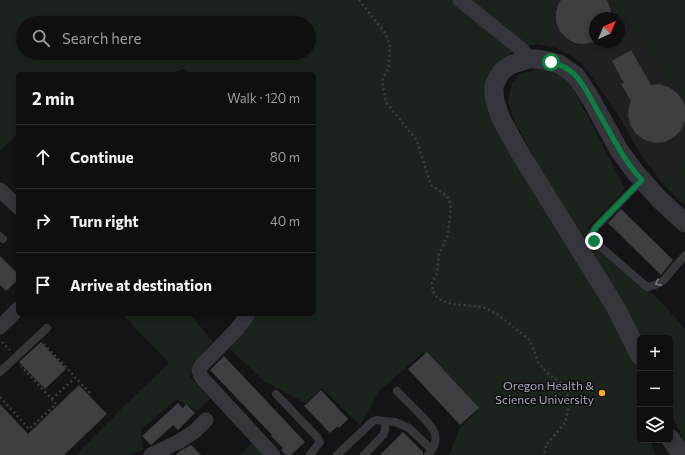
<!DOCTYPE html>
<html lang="en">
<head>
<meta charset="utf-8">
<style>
  body { margin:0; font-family:Commissioner,sans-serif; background:#181819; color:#f1f3f6 }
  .controls { position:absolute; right:12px; bottom:12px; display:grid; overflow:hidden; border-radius:6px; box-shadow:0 2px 6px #0003 }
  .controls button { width:36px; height:36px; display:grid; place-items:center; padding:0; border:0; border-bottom:1px solid #2f2f30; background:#0f0f10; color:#f1f3f6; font:20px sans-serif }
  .compass { position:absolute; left:589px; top:12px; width:36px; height:36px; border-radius:50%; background:#0f0f10; box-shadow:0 2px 6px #0003; rotate:44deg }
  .stop { position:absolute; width:12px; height:12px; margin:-9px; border:3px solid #0b8043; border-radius:50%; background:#fff }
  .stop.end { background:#0b8043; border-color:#fff; box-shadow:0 1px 4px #0008 }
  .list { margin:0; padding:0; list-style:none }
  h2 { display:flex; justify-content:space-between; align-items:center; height:52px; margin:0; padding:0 16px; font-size:17px }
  h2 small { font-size:13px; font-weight:400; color:#9b9c9f }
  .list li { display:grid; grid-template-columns:26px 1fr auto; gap:12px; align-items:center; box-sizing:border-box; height:64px; padding:0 16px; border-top:1px solid #2f2f30 }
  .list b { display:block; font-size:15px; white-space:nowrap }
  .list em { font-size:13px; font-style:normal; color:#9b9c9f }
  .icon { flex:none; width:22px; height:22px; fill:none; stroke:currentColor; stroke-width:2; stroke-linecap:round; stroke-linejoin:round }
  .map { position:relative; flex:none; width:685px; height:455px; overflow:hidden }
  .search { position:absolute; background:#0f0f10; box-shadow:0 2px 6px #0003; left:16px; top:16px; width:300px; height:44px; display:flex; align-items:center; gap:10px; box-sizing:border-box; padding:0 14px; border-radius:22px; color:#9b9c9f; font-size:15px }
  .panel { position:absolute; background:#0f0f10; box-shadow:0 2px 6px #0003; left:16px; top:72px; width:300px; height:244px; border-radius:6px }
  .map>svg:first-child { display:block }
  .built { fill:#202023; fill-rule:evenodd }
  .green { fill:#1b241c; fill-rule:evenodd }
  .building { fill:#3e3f43 }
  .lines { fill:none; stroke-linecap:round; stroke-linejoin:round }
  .path { stroke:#3a3d42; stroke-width:2.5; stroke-dasharray:2 3; stroke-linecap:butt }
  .service { stroke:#34363b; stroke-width:8 }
  .minor { stroke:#34363b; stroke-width:15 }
  .tertiary { stroke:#34363b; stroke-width:19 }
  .oneway { stroke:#72767f }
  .route { stroke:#0b8043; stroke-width:5 }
  .poi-dot { fill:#ffa522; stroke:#0f0f11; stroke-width:1.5 }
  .labels { text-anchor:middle; stroke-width:3; stroke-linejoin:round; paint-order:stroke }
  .poi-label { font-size:12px; fill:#a4abb7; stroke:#0f0f11; text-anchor:end }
</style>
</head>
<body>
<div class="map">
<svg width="685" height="455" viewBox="0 0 685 455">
  <rect width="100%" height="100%" fill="#141416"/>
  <path class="built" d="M519 0H611L685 98V163L664 185 643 158 617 113 586 69 580 62 565 52 557 48 535 44ZM595 18H619V42H595Z"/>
  <path class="green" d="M0 0H552L548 17 550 29V39L513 52 503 60 490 78 639 368 640 371V440H653L651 444 656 455H449L460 428 478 410 424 352 380 390 360 425 322 388 305 403 264 381 228 347 254 314H314V74H191L183 69 169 74H18V134L0 151ZM23 23H309V53H23Z
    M611 0H685V98Z
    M535 70H550L569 82 592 124 625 189 587 228 662 303 685 329V442L674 420 670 406V338H641L573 230 513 118 508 101 512 83 521 74Z
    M685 163V202L683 204 664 185Z
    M122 314H189L213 341 201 356 190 377 211 398 197 411 177 399 141 429 143 450 129 455H76L122 408 169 363Z
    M254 441 264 455H239Z"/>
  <path class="building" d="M561 0H607L611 11V18H595V42L584 44 575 43 566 38 560 31 556 22V12L559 3Z
    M631 50 651 85 659 84 669 87 677 93 683 101 685 107V121L681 130 674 137 665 142 655 143 645 140 636 134 631 126 628 116 629 106 631 101 621 84 624 83 612 61Z
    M621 209 673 260 661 275 608 223Z
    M0 256 18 274V280L6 291 0 285Z
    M41 342 66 369 45 389 19 362Z
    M427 352 479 408 460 425 408 369Z
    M224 356 305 442 291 455H286L281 450 283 448 271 436 272 435 210 370Z
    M79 385 107 414 64 455H0V404L28 434Z
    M321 390 348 419 339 428 338 426 330 433 304 406Z
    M178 403 183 408 186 404 195 413 178 430 173 425 151 445 142 436Z
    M403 432 423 452V455H380Z
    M191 445 201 455H176L180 451Z"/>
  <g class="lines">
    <path class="path" d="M359 0 385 33 390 44 389 66 382 81 386 102 417 141 431 185 447 196 451 205 448 235 439 254 437 274 432 283 433 292 438 299 452 304 483 307 496 313 530 340 538 362 546 372 562 384 570 402 565 423 546 445 544 455
      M2 342 10 350
      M44 344 91 394
      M0 397 29 429 56 404 21 366
      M52 399 75 378"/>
    <path class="service" d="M642 180 596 227 592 234 594 241 647 287 655 285 663 281 685 255
      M0 236 3 239
      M0 372 47 328
      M397 391C405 400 434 425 435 435 437 442 433 450 428 455
      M276 394 317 437 320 442 310 455
      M385 421 395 422 409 428 432 450
      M337 455 373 421 376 420 385 421V430L383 435 364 455"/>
    <path class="minor" d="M460 0 521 49 529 59
      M0 190 18 207
      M248 314 237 329 202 365C198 370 199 374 203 379L273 455
      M0 327 18 309
      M151 455 180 441 195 431 206 420"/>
    <path class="tertiary" d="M640 356 616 308 520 153 501 119 495 101 494 93V85L501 72 510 65 529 59H535L544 60 559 64 575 75 582 85 592 101 619 150 635 172 659 199 685 223
      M670 438 677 448 683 455"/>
  </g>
  <defs><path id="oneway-chevron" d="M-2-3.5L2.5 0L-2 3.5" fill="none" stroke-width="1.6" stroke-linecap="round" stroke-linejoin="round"/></defs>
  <use class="oneway" href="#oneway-chevron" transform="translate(658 283) rotate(152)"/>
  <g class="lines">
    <path class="route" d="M551 62C559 64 568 68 575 75 584 84 590 97 596 108 611 133 622 159 642 180L596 227 592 234 594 241"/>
  </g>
  <circle class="poi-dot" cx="602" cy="393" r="4"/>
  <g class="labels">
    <g class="poi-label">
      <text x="594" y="390">Oregon Health &amp;<tspan x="594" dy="14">Science University</tspan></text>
    </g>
  </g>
</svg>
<div class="controls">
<button>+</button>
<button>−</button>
<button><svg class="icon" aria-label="layers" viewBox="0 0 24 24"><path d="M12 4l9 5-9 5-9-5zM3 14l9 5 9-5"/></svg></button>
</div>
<svg class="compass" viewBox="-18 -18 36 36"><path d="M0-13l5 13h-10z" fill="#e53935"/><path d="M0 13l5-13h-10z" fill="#9b9c9f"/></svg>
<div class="stop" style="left:551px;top:62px"></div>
<div class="stop end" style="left:594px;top:241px"></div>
<div class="search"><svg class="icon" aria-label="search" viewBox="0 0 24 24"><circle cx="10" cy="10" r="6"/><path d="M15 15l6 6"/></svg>Search here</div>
<section class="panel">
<h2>2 min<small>Walk · 120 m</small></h2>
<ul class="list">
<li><svg class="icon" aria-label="ahead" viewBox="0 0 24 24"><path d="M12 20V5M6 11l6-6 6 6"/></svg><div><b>Continue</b></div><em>80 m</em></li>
<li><svg class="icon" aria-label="right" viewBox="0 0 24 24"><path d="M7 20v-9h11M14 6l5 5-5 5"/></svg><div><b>Turn right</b></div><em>40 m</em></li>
<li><svg class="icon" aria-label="arrive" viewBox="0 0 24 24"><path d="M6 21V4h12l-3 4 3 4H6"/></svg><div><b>Arrive at destination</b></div></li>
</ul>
</section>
</div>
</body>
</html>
